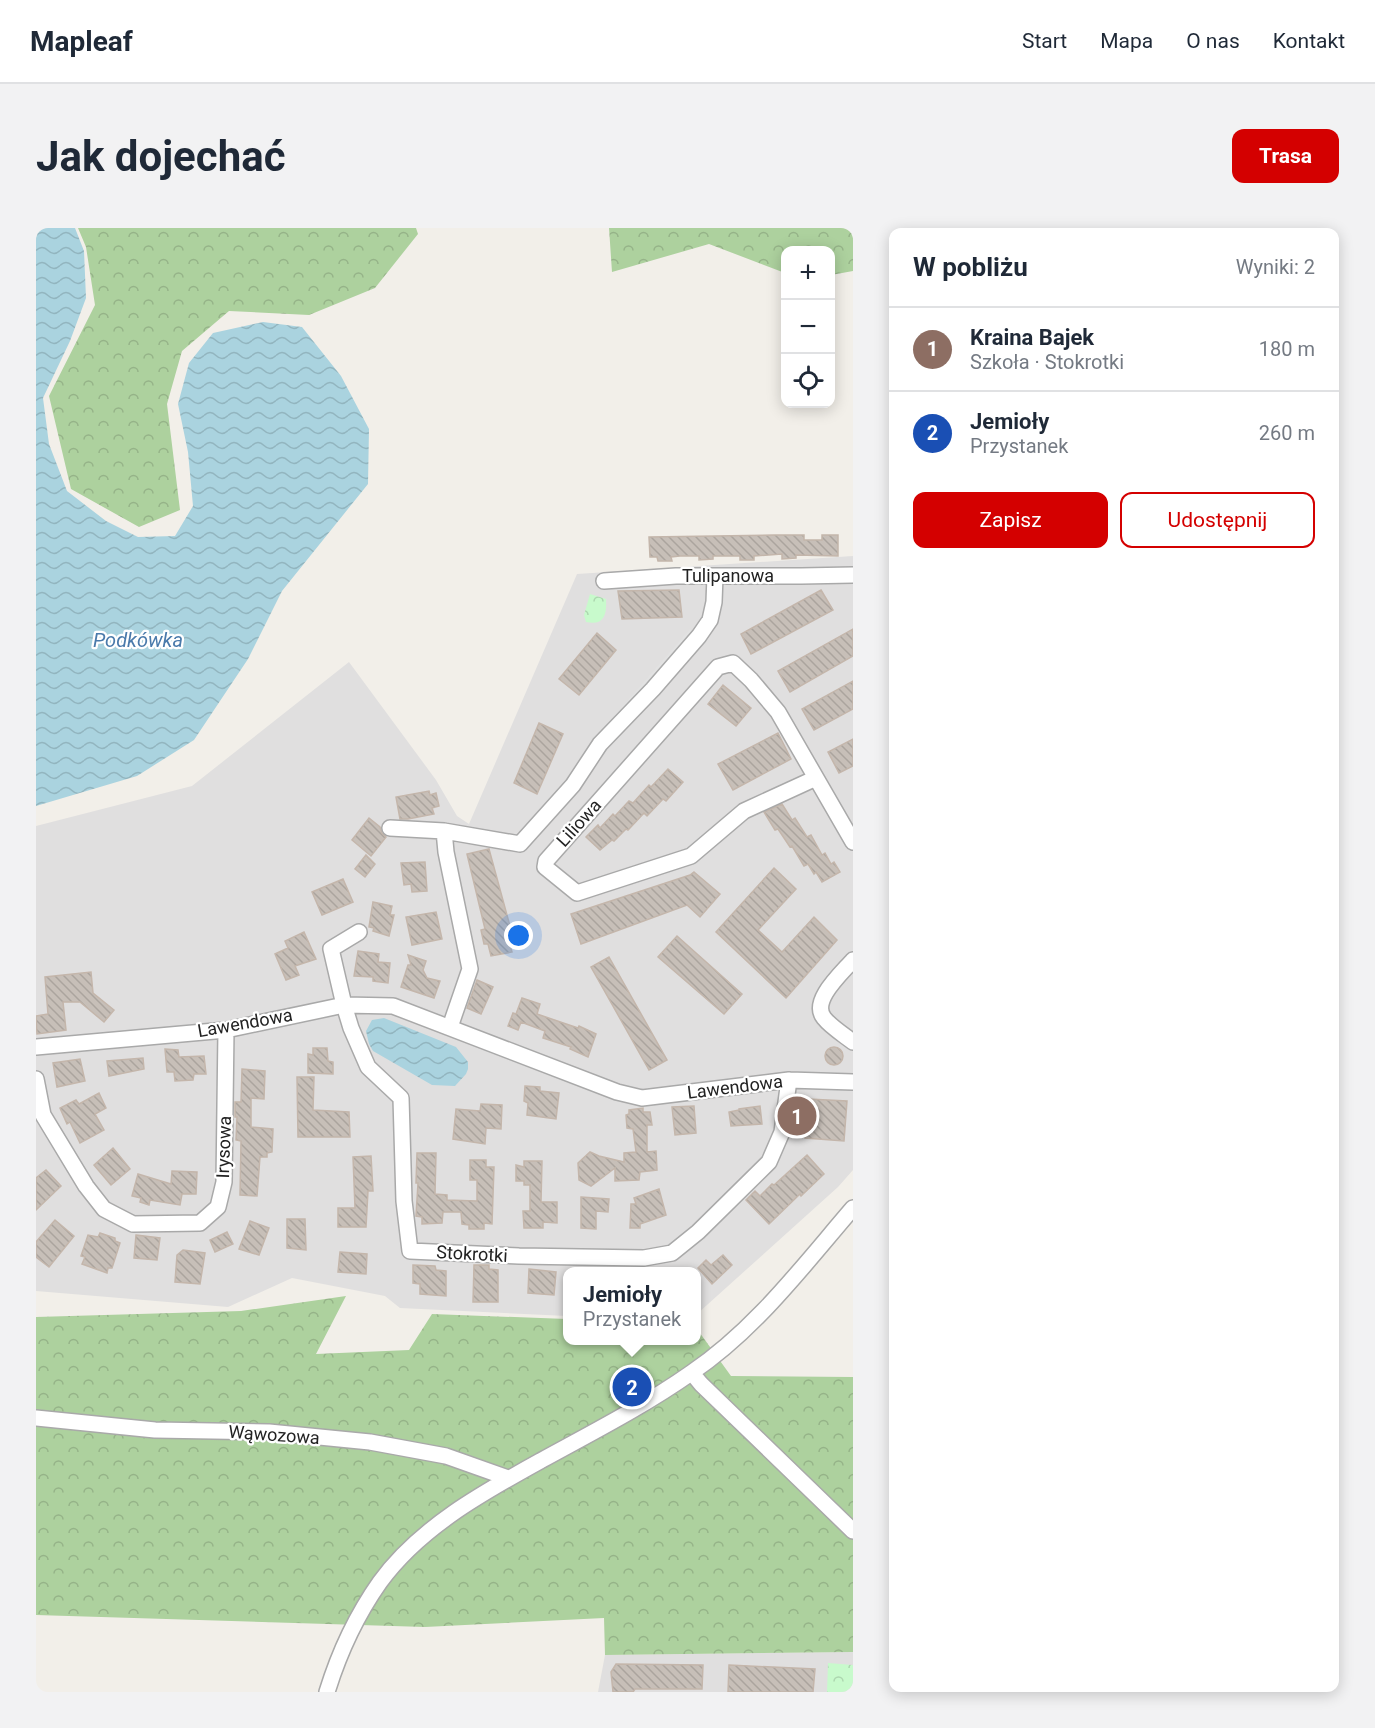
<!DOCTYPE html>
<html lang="pl">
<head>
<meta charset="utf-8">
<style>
  body { margin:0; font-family:Roboto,sans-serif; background:#f2f2f3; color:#1f2937 }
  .controls { position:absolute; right:18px; top:18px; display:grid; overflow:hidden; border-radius:12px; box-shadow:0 3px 15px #0003 }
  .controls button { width:54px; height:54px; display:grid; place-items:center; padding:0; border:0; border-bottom:2px solid #e0e1e3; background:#fff; color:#1f2937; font:30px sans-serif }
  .you { position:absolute; left:483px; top:708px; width:21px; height:21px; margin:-15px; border:4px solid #fff; border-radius:50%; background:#1a73e8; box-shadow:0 0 0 9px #1a73e833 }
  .badge { display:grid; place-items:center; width:39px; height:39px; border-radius:50%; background:#d40000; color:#fff; font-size:20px; font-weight:700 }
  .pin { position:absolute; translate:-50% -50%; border:3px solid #fff; box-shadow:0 2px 6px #0006 }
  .popup { position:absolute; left:527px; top:1039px; width:138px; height:78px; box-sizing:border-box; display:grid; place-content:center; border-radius:12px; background:#fff; filter:drop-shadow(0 2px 4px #0005); font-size:20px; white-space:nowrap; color:#747a83 }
  .popup b { font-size:22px; color:#1f2937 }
  .popup::after { content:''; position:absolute; left:50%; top:100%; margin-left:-12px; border:12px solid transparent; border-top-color:#fff }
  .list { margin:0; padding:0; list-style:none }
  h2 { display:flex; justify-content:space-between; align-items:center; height:78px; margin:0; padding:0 24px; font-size:26px }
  h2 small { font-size:20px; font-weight:400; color:#747a83 }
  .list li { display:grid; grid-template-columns:39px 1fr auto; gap:18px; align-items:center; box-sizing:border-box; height:84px; padding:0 24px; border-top:2px solid #e0e1e3 }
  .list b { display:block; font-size:22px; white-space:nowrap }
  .list p { margin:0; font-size:20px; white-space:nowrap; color:#747a83 }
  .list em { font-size:20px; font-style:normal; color:#747a83 }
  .actions { display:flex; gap:12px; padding:18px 24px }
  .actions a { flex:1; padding:14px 0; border:2px solid #d40000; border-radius:12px; text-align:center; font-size:21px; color:#d40000 }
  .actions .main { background:#d40000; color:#fff }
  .icon { flex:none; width:33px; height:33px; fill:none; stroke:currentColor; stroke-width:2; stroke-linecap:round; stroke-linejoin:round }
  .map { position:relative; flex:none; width:817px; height:1464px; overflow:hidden; border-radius:12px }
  header { display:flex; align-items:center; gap:36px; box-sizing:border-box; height:84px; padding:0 30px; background:#fff; border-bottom:2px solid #e0e1e3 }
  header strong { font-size:28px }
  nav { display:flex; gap:33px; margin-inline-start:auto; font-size:21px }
  .intro { display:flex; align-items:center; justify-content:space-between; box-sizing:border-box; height:144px; padding:0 36px }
  h1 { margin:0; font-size:42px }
  .button { padding:15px 27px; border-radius:12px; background:#d40000; color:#fff; font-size:21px; font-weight:700 }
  main { display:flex; gap:36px; padding:0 36px }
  aside { flex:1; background:#fff; border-radius:12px; box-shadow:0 3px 15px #0003 }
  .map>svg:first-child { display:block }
  .residential { fill:#e0dfdf }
  .forest { fill:url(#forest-crowns) }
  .park { fill:url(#park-crowns) }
  .parking { fill:#e2e2e2 }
  .water { fill:url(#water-waves) }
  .building { fill:url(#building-back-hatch); stroke:#c4b6ab; stroke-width:1.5 }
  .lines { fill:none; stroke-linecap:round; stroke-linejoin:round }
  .minor-casing { stroke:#a9a9a9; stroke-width:18 }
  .minor { stroke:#fff; stroke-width:15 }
  .labels { text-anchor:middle; stroke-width:4.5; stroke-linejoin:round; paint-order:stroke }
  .street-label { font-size:18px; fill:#222; stroke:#fff }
  .water-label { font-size:20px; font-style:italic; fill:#4a7aab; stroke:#fff }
</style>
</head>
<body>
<header>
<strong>Mapleaf</strong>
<nav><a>Start</a><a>Mapa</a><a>O nas</a><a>Kontakt</a></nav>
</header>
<div class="intro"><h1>Jak dojechać</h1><a class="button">Trasa</a></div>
<main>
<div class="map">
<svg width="817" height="1464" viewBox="0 0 817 1464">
  <defs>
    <pattern id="forest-crowns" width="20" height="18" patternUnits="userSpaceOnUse" patternTransform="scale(1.5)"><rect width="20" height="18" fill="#add19e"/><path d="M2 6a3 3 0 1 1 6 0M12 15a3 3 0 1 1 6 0" fill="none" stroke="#95b388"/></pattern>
    <pattern id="park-crowns" width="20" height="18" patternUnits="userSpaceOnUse" patternTransform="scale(1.5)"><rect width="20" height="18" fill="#c8facc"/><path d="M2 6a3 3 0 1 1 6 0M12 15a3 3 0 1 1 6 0" fill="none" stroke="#acd6af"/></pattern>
    <pattern id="water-waves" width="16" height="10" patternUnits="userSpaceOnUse" patternTransform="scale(1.5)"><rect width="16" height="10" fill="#aad3df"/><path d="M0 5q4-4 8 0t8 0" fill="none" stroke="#92b5bf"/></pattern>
    <pattern id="building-back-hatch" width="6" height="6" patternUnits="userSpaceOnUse" patternTransform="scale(1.5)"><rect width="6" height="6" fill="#c7bfb8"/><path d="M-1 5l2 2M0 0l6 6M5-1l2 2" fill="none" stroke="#aba49e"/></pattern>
  </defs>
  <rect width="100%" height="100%" fill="#f2efe9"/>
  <path class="residential" d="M817 328V942L802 959 661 1086 660 1044H532L531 1088 364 1080 349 1068 256 1050 192 1079 0 1063V598L156 558 313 434 400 552 421 588 433 596 541 346Z
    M817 1424V1464H562L569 1427Z"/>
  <path class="forest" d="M42 0H380L382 6 339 60 273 87 193 83 146 123 131 176 144 282 103 299 35 261 13 168 59 77 50 19Z
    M573 0H817V43L795 47 794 22H750L749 45 673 16 576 44Z
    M310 1068 280 1126 373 1122 396 1086 531 1091 532 1112H660L661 1101 695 1148 817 1149V1424L569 1427 568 1390 389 1399 0 1387V1089L205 1083Z"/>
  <path class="park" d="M554 366 570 371C571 387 568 398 550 394L548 387Z
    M792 1435 817 1437V1464H791Z"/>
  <path class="parking" d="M654 401 665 412 562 529 552 518Z"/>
  <path class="water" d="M0 0H39L48 23 50 70 34 113 7 170 13 216 31 263 70 293 102 309 139 308 157 278 152 224 142 176 153 135 177 105 227 94 266 99 305 148 333 201 332 256 246 363 212 431 158 512 101 548 0 578Z
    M348 790 420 819 432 834V841L430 846 419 858 396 857 337 823 333 816 330 803 336 792Z"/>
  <path class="building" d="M738 307H768V312H786V307H802V328L760 327V330L746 331V326L718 328V332H704V328H677V331L663 332V328H644L635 329 636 333H622L621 329H614L613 309Z
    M643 362 646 389 586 391 582 363Z
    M785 362 797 382 715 426 705 406Z
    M817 401V428L754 464 742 443Z
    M561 405 580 422 543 467 523 451Z
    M817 453V481L778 502 766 481Z
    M687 457 715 480 700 498 672 476Z
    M503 495 527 506 501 566 478 555Z
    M742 505 755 531 697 562 682 536Z
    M817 511V538L803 545 792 524Z
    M632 541 647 554 630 573 627 571 611 588 608 585 592 602 590 601 578 613 576 612 564 622 550 609 562 597 564 600 577 586 579 588 593 573 597 575 613 557 615 559Z
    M393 563 394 567 400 565 403 578 396 580 398 586 372 591H364L360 569Z
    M746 576 756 592 759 590 771 609 775 607 786 627 789 625 795 636 798 634 804 644 786 654 780 644 778 646 772 636 768 638 756 618 754 619 742 601 739 602 728 584Z
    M333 590 344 599 346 605 350 609 335 628 316 612Z
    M453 621 477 709 472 711 476 724 455 728 452 716H448L445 702 449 701 431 626Z
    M330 627 339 636 329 649 319 641Z
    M389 634 391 663 376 664 375 656 368 657 365 635Z
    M738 640 760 661 722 702 746 724 778 689 801 712 750 770 680 704Z
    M658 644 684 666 664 689 651 677 545 716 535 686 654 647Z
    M307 651 317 674 286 687 276 664Z
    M337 674 356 678 354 687H358L353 708 337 703 338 700 333 699Z
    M400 684 406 711 376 717 370 689Z
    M268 704 280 731 259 738 263 747 250 752 239 726 252 720 249 713Z
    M641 708 706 766 688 786 622 729Z
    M322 723 343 726 342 734 354 735 352 755 337 753V749L318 748Z
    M372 727 390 733 387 742 391 750 404 753 398 770 365 759 372 737H375Z
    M573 729 631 832 613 842 555 739Z
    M55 744 57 765 78 782 68 794 44 774H27L30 802 1 806 0 788 12 786 9 749Z
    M441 752 457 759 445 786 431 780Z
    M486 770 504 776 501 786 542 800 543 798 560 806 552 829 534 821 535 819 507 810 509 803 485 794 482 802 472 798 477 785 480 786Z
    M789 828a9 9 0 1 1 18 0a9 9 0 1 1-18 0Z
    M277 820H291L292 833 297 834V846L272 845V826L277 827Z
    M129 821 142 822 143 829 168 828 170 846H158L157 852 139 853 138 844H131Z
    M107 830 108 841 73 848 71 833Z
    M44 831 49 853 21 859 17 835Z
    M206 841 229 843 228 871 215 870V899L237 901 236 924 231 925V929H224L221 968 204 967 205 913 200 912 201 889H199V874H205Z
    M261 849H278L277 882 313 884 314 909H262Z
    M489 858 504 859V863L523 865 520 891 491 887 492 875 488 873Z
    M63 865 70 880 59 886 68 902 44 915 34 894 31 896 24 880 40 872 43 876Z
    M772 871 811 873 808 913 769 910Z
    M445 876 466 877 465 901 450 900 449 916 417 911 420 881 444 883Z
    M658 878 660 905 639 907 636 879Z
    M724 878 726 896 695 898 693 884 703 882V881Z
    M607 880V884H614L616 897H611V924L620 923 621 942 604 944 603 952 579 953V940L555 958 543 952 542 935 554 924 563 928 588 934V925L600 924 597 901 591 900 590 887 593 886V882Z
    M77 920 94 941 75 957 58 937Z
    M381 925H400L399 966 411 967V972L441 973V952H434V932H450V939H458L456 996 448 995V1001H433V997L426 996 425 984H407L406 995 386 996V989L380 988 382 955H380Z
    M771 927 788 946 765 968 764 966 733 996 710 972 719 963 724 968 736 956 738 957Z
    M335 928 337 963H332L330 999H302V980H319L317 929Z
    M488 933H506L505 974H521V995L507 994V1000H488L487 983H494V957H488V953H480V937L488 939Z
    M10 942 25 958 0 982V950Z
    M136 943 161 944 160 966H146L144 977 114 972 113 977 104 974 105 970 96 968 102 946 135 956Z
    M623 961 630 987 604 996V1000H594L595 976H600L598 970Z
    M545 969 573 971 572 984 560 983V1001L545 1000Z
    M251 991H269L270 1022 251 1020Z
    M19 992 38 1008 13 1039 0 1029V1014Z
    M214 993 233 1000 223 1027 203 1021Z
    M191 1004 197 1016 179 1024 174 1012Z
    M64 1005 79 1010V1013L84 1015 76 1040H72L71 1045 46 1036 49 1029 45 1028 52 1007 62 1009Z
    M100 1007 124 1010 121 1032 98 1030Z
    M147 1022 169 1025 164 1056 139 1054 141 1027Z
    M304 1024 331 1026 330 1046 302 1044Z
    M687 1027 696 1037 676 1056 662 1040 670 1032 675 1037Z
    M377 1037 399 1038 400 1042 410 1043V1068L384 1066V1056L377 1055Z
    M438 1037H453V1041L462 1042V1074H437Z
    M493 1041 520 1044 518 1067 492 1065Z
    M580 1436 667 1437 666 1461H599L597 1464H577L575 1444Z
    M693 1437 779 1441 777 1464H692Z"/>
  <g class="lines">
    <defs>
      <path id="minor" d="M568 353 640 348H765L817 347
        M780 550 708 583 655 628 541 665 509 639 510 633 682 439 697 435 715 452 742 484 817 614
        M354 600 408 603 484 616 537 557 564 516 617 461 663 408 674 392 678 374 679 348
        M408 603 410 624 434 741 414 799
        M323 704 295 721 308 777 315 800 332 839 365 870 368 973 374 1023 483 1028 608 1030 636 1025 662 1004 733 934 746 904 753 852
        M817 732C806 745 774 773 788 790 795 799 808 807 817 814
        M0 819 190 802 308 777 357 778 581 864 606 870 753 852 817 854
        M0 851 7 887 50 958 68 981 97 996 164 995 182 979 188 954 190 802
        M656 1145 665 1156 817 1303
        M0 1190 119 1202 233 1204 334 1214 410 1228 472 1250
        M291 1464C303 1425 320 1388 344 1354 384 1299 448 1264 506 1232 557 1204 608 1178 655 1145 719 1102 767 1038 817 980"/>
    </defs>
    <use href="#minor" class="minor-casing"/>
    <use href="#minor" class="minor"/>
  </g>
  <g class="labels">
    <g class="street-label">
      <text x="692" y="354">Tulipanowa</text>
      <text transform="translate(543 595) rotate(-48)" y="6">Liliowa</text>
      <text transform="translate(209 795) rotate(-10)" y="6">Lawendowa</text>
      <text transform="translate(699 859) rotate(-7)" y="6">Lawendowa</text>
      <text transform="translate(188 919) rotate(-88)" y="6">Irysowa</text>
      <text transform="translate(436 1026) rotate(3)" y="6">Stokrotki</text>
      <text transform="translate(238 1207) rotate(4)" y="6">Wąwozowa</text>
    </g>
    <g class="water-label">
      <text x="102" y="419">Podkówka</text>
    </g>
  </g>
</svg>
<div class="controls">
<button>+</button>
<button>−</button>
<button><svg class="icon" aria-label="locate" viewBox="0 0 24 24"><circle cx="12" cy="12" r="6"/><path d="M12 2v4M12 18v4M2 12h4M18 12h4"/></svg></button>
</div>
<div class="you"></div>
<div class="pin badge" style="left:761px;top:888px;background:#8d6e63">1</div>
<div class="pin badge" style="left:596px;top:1159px;background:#1a4fb4">2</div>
<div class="popup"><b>Jemioły</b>Przystanek</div>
</div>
<aside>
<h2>W pobliżu<small>Wyniki: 2</small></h2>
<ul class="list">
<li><span class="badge" style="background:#8d6e63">1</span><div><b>Kraina Bajek</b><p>Szkoła · Stokrotki</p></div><em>180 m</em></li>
<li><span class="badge" style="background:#1a4fb4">2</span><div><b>Jemioły</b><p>Przystanek</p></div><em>260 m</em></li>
</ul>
<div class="actions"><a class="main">Zapisz</a><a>Udostępnij</a></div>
</aside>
</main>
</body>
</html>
